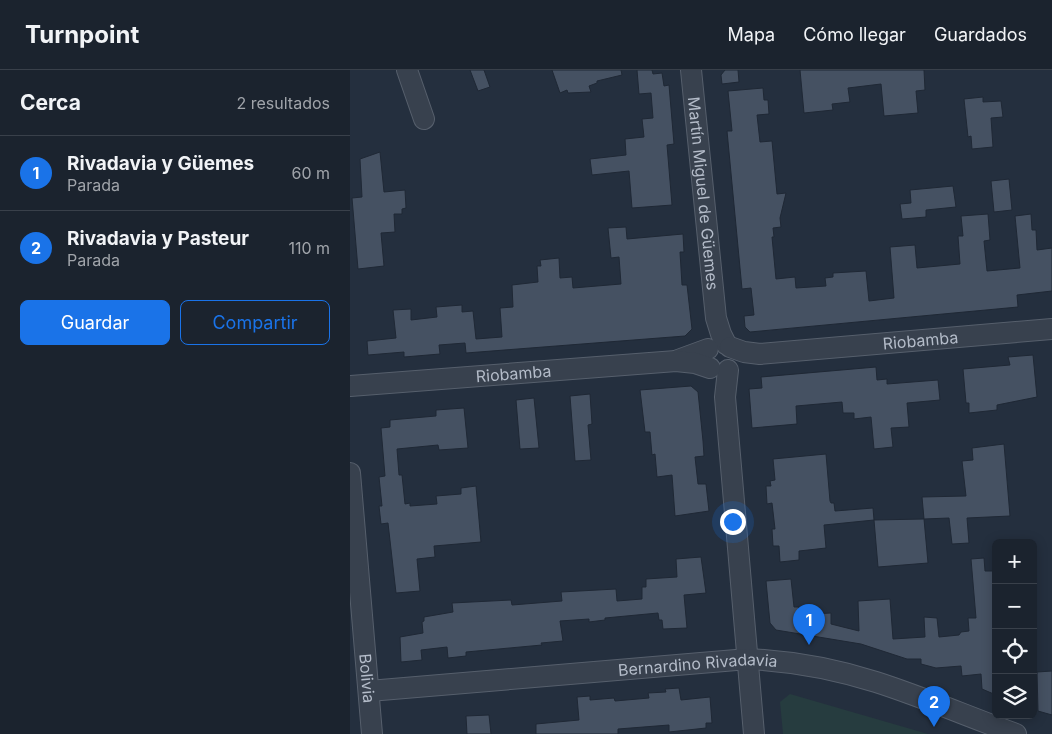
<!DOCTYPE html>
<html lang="es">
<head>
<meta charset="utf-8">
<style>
  body { margin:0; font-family:Inter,sans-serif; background:#242b36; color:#f1f3f6 }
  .controls { position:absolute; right:15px; bottom:15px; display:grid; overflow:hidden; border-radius:8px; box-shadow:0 2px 12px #0003 }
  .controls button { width:45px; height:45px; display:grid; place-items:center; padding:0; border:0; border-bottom:1px solid #39404a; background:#1b232e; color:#f1f3f6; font:25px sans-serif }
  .you { position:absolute; left:382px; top:451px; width:18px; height:18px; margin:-12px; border:4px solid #fff; border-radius:50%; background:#1a73e8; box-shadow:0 0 0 8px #1a73e833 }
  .badge { display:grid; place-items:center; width:32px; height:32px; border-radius:50%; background:#1a73e8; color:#fff; font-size:16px; font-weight:700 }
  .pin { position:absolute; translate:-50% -41px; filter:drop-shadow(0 1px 2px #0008) }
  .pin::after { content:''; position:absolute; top:26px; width:18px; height:15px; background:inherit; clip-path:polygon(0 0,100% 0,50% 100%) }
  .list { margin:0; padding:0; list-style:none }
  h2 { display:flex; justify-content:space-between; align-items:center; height:65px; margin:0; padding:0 20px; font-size:21px }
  h2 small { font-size:16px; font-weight:400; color:#a0a4aa }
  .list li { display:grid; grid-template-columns:32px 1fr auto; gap:15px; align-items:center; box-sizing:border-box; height:75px; padding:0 20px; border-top:1px solid #39404a }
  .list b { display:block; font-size:19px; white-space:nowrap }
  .list p { margin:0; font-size:16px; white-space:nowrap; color:#a0a4aa }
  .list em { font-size:16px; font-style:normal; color:#a0a4aa }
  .actions { display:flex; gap:10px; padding:15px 20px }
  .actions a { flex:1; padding:11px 0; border:1px solid #1a73e8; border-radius:8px; text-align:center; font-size:18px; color:#1a73e8 }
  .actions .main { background:#1a73e8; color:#fff }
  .icon { flex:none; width:28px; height:28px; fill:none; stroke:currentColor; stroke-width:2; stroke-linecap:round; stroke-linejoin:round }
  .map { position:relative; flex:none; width:702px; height:664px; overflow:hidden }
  header { display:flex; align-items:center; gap:30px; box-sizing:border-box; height:70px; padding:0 25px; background:#1b232e; border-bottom:1px solid #39404a }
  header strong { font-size:24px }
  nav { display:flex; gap:28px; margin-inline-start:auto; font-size:18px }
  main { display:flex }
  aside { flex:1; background:#1b232e }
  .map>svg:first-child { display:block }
  .green { fill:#263c3f }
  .building { fill:#455162; stroke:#1f2835 }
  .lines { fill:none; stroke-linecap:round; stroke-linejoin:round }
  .street-casing { stroke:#565f6c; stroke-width:22 }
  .street { stroke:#38414e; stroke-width:20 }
  .labels { text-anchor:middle; stroke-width:4.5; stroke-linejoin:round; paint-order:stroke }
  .street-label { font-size:16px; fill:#b4bcc9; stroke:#1d2633 }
</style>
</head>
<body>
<header>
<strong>Turnpoint</strong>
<nav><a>Mapa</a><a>Cómo llegar</a><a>Guardados</a></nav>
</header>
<main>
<aside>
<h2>Cerca<small>2 resultados</small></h2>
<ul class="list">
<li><span class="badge">1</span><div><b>Rivadavia y Güemes</b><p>Parada</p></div><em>60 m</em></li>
<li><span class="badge">2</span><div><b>Rivadavia y Pasteur</b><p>Parada</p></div><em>110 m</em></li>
</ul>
<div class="actions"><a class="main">Guardar</a><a>Compartir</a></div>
</aside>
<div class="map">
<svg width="702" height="664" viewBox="0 0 702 664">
  <rect width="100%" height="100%" fill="#242f3e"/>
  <path class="green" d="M440 624 578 664H433L430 632Z"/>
  <path class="building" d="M120 0H134L140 17 128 21Z
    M202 0H271L272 5 247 11V13L239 16 241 22 218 23 217 20 210 23Z
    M287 0H302L303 4 312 3 314 16 319 15 324 74 317 75 322 135 282 138 279 101 242 105 240 89 276 85 275 69 294 67 292 49 303 48 301 23 289 24Z
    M375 0H388L389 12 372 14 371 5Z
    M450 0H574L575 20 566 21 568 43 534 46 531 14 498 18 500 32 482 34 483 40 454 43Z
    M413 18 414 30H418L419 44 407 45 410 72 422 71 427 124 436 123 430 148 431 157 423 158 424 167H422L426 209 445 207 446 218 476 216 475 208 483 207V203L516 201 519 231 544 228 540 177 565 175 567 198 610 194 608 166H613L611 146 638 144 640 170 634 171 637 201 670 198 665 146 681 144 682 160H686L687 180 702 178V221L667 225 668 237 400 262 395 257 394 246 404 245 401 218 392 219 377 61H382L378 21Z
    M633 27V32L651 31 653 47 641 48 643 77 622 79 621 66 618 67 614 29Z
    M30 82 34 122 55 120 56 138 52 139V144H44L45 162 31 163 34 196 8 199 2 128 12 127 10 89Z
    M659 109 662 140 644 142 641 111Z
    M603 116 606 137 576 140V147L552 149 550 134 561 133 560 120Z
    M276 157 277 169 333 164 334 182H330L332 215H337L342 259 335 266 116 283 115 273 89 275 90 284 54 287V282L18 285 17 271 46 268 43 240 61 239V250L87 247 86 237 112 235V242L123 241 126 269 152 267 150 238 163 237 162 215 188 212 187 196H191L190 190 209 188 210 208 222 207 223 218 271 214 269 187 261 188 258 158Z
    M683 285 687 327 647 335V340L619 343V333H616L613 299 660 295 658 287Z
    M526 297 527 310 537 309V314L588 310 590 330 557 333 559 357 541 358 543 377 524 379 521 347 504 349V343H493L492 332 446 336 447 354 402 358 399 319 412 318 411 307Z
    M341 316 348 322 353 371 354 386 345 387 348 414H356L359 441 325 446 322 405 307 407 305 384 302 385 300 362H295L290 320Z
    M240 324 242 354 238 355 241 390 225 391 220 326Z
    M184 328 189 378 170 379 166 330Z
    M114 338 118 378 89 380 88 375 47 379 49 405H52L55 434 60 433V436L87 434 86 426 111 424V418L126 416 131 472 84 476 85 487 67 489 70 521 46 523 38 453 31 454 29 436H32L29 407 35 406 31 358 40 357V350L86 346V340Z
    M654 374 660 446 617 448 619 473 602 474 599 448 574 449 572 427 616 426 612 391 623 390 622 378Z
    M476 384 480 431 481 433H484L485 441 523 438 524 450 474 455 476 478 449 481V490L430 492 429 476H423L422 459H425L422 433 417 434 416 416H421L420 411 425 410 423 389Z
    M574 449 578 493 528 497 524 450Z
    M351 487 356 523 334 525 337 558 313 559 312 550H309L308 543 255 548V550L239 552V549L210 551 213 571 191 573 192 575 116 582V586L98 588 97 577 71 580 72 590 51 592 50 567 73 563 72 552 74 551V547L103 542 102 533 161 530 162 535 212 531 211 522 266 519 267 531 292 529V517H296V509L327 507 326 489Z
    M634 488 635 501H646V625L632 619 631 604 612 606 611 596 586 598 571 594V589H557L511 574 426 560 420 553 416 511 441 509 444 537H449V543L462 544 481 543V554L509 561 508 531 540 529 543 569 575 567 574 547 587 548 589 567 609 565 611 562 619 561 618 548H626L621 489Z
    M702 601V645L688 641 687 602Z
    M329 618 331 630 360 627 362 653H356V658L319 662V655L268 659V664H186V654L229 650 227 627 240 626V630L264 628 265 631 299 628 298 623 316 622 315 619Z
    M139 645 141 664H117L116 646Z"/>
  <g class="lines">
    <defs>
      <g id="street">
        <path d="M57 0 74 49"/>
        <path id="s1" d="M341 0 366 248 371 264 376 274"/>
        <path id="s2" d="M380 277 394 282 410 284 702 259"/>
        <path d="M328 290 358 279"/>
        <path d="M378 300 375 327 404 664"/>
        <path id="s3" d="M0 316 326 291 345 293 360 298"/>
        <path id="s4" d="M0 403 22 664"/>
        <path id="s5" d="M19 621 398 589C441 591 485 599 526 612 573 627 619 647 666 664"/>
      </g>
    </defs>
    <use href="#street" class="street-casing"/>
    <use href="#street" class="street"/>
  </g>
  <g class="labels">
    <g class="street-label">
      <text dy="6" stroke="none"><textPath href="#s1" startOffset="124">Martín Miguel de Güemes</textPath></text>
      <text dy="6" stroke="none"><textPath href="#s2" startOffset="192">Riobamba</textPath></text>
      <text dy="6" stroke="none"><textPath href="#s3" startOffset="164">Riobamba</textPath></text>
      <text dy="6" stroke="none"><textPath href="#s5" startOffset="330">Bernardino Rivadavia</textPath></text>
      <text dy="6" stroke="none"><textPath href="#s4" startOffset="206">Bolivia</textPath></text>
    </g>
  </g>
</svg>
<div class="controls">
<button>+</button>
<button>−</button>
<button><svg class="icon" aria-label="locate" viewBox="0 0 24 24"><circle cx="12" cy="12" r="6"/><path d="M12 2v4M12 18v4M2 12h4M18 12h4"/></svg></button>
<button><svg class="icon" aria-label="layers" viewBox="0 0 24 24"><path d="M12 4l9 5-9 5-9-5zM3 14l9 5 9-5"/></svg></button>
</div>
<div class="you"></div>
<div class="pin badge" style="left:459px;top:575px">1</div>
<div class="pin badge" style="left:584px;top:657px">2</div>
</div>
</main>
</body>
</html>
